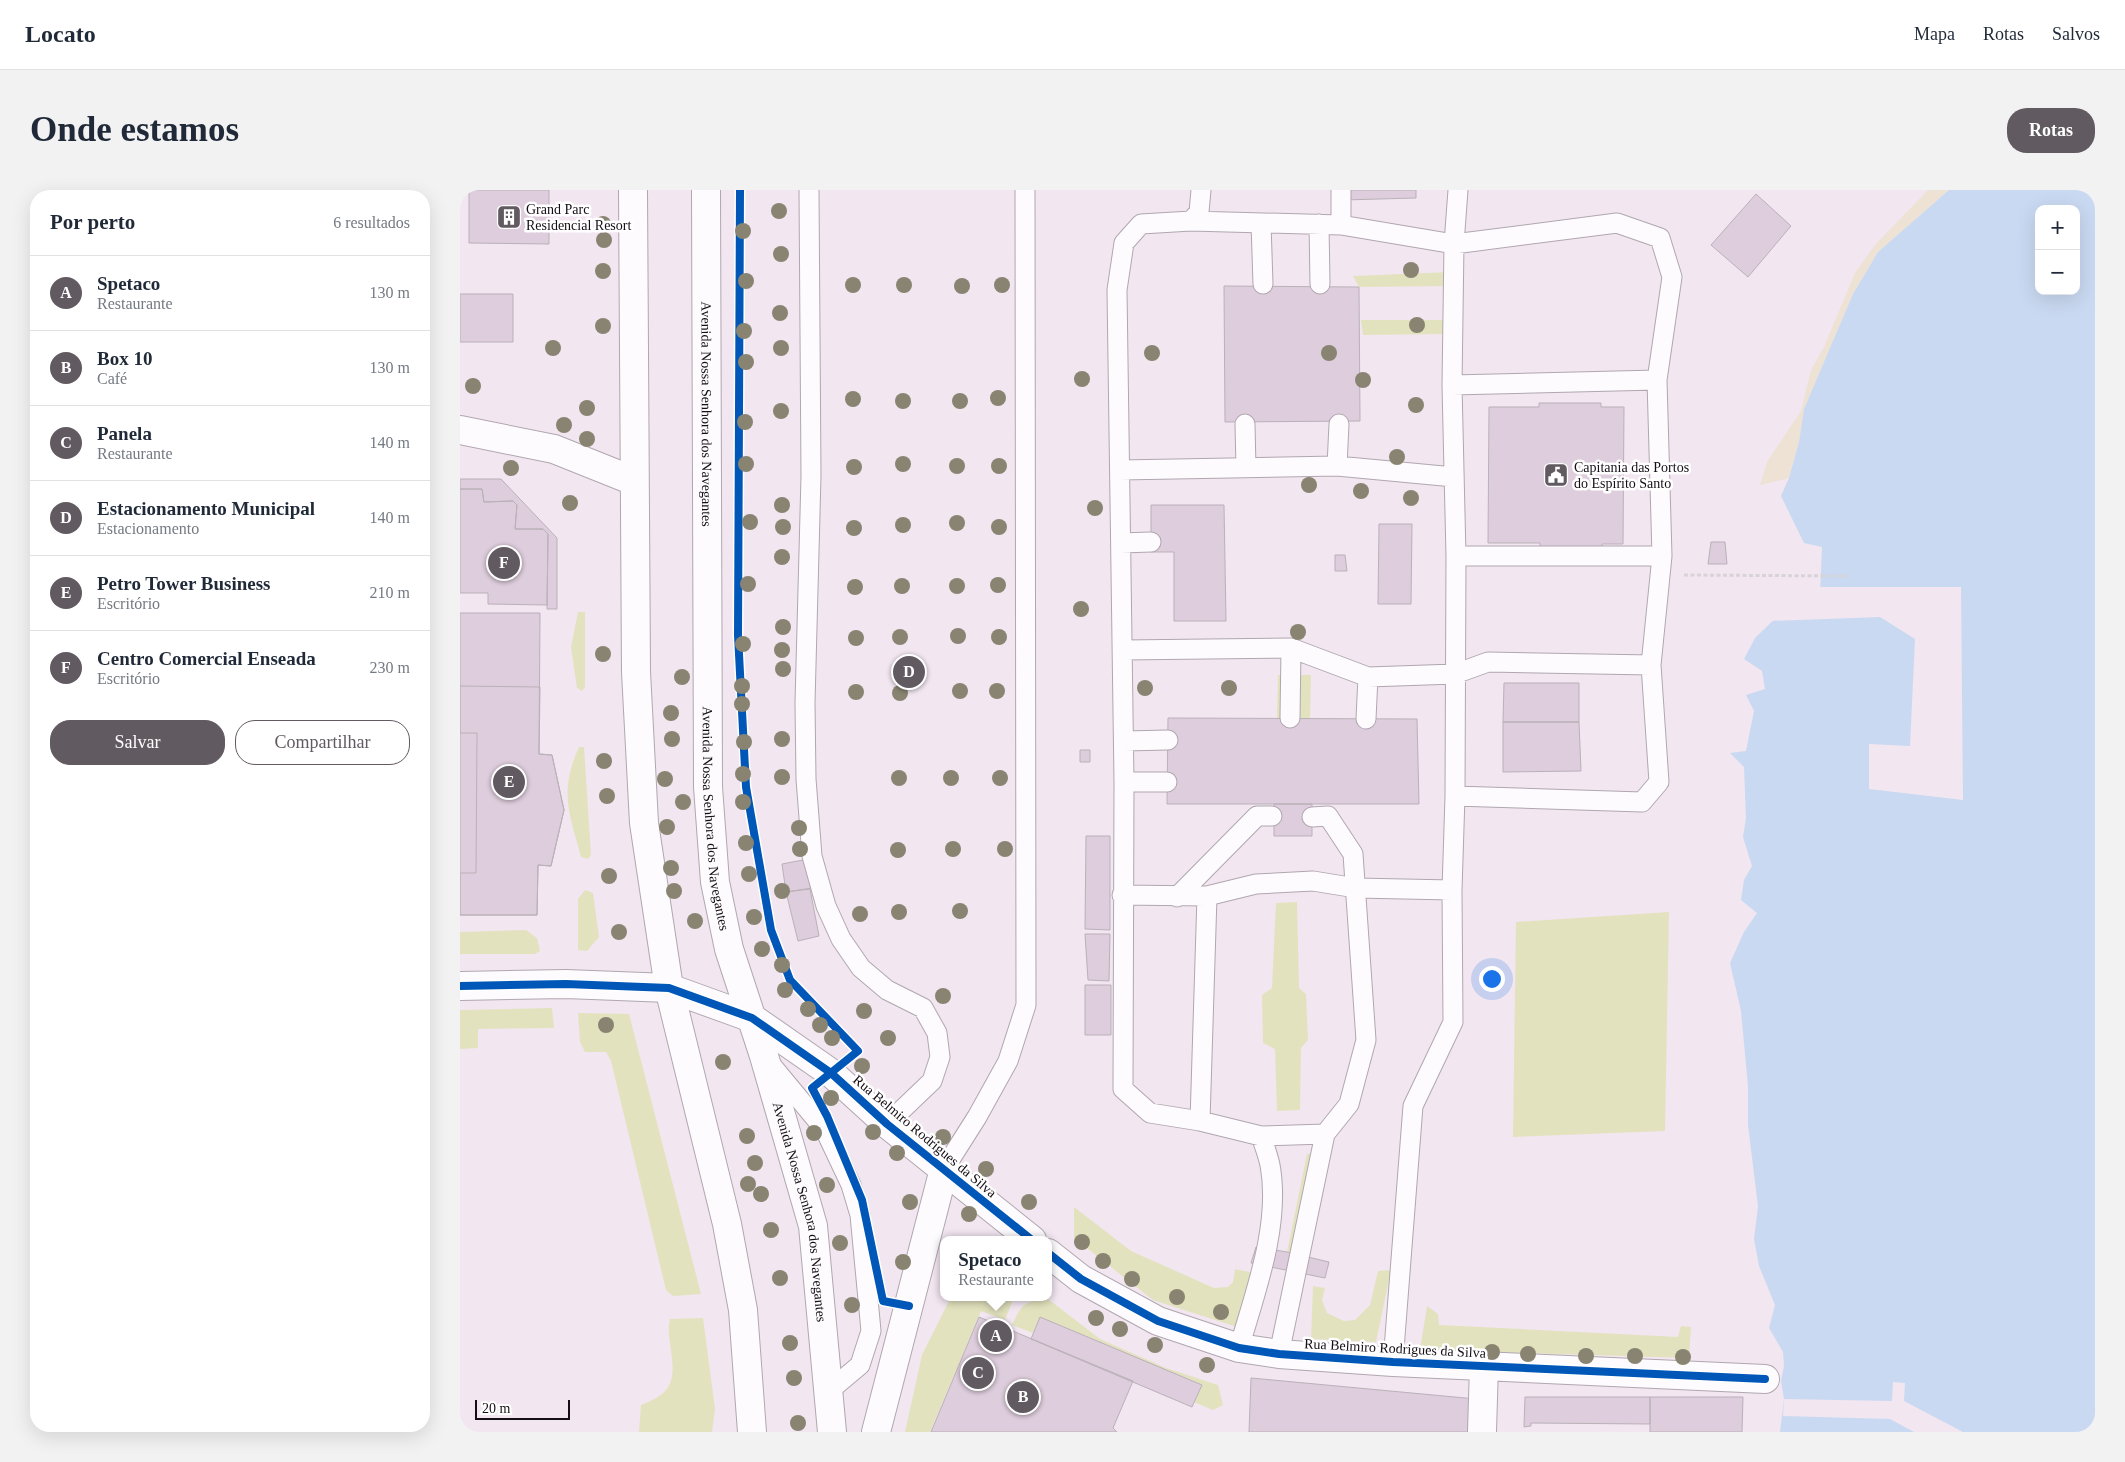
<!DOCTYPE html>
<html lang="pt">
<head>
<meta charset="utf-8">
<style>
  body { margin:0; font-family:"Times New Roman",serif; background:#f2f2f3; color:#1f2937 }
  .controls { position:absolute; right:15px; top:15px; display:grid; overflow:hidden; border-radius:10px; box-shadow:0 5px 20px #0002 }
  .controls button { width:45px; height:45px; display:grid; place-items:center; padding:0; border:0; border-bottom:1px solid #e0e1e3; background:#fff; color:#1f2937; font:25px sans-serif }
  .scale { position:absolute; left:15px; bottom:12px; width:95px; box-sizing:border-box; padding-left:5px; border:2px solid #150e14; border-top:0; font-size:14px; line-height:18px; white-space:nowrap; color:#150e14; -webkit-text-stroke:4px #fff; paint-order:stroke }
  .you { position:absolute; left:1031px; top:788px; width:18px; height:18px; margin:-12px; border:4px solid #fff; border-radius:50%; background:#1a73e8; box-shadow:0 0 0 8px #1a73e833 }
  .badge { display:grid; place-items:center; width:32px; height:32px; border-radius:50%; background:#625a61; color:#fff; font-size:16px; font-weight:700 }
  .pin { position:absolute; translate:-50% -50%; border:2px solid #fff; box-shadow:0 1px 5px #0006 }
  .popup { position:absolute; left:480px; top:1046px; width:112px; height:65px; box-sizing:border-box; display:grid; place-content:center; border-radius:10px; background:#fff; filter:drop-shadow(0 1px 4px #0005); font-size:16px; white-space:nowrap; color:#747a83 }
  .popup b { font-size:19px; color:#1f2937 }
  .popup::after { content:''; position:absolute; left:50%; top:100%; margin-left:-10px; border:10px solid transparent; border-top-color:#fff }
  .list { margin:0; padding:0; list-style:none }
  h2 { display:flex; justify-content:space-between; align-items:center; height:65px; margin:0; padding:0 20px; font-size:21px }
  h2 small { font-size:16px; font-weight:400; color:#747a83 }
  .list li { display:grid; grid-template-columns:32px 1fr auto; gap:15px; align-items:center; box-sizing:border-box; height:75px; padding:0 20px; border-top:1px solid #e0e1e3 }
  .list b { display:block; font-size:19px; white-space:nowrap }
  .list p { margin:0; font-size:16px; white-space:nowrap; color:#747a83 }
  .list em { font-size:16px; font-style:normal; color:#747a83 }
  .actions { display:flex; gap:10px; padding:15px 20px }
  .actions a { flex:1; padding:11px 0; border:1px solid #625a61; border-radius:20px; text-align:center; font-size:18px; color:#625a61 }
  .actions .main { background:#625a61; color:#fff }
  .map { position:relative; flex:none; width:1635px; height:1242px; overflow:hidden; border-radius:20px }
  header { display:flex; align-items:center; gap:30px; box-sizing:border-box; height:70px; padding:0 25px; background:#fff; border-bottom:1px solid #e0e1e3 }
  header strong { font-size:24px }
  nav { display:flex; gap:28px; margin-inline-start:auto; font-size:18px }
  .intro { display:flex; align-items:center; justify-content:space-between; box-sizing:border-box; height:120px; padding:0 30px }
  h1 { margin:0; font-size:35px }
  .button { padding:12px 22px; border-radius:20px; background:#625a61; color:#fff; font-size:18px; font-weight:700 }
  main { display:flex; gap:30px; padding:0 30px }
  aside { flex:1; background:#fff; border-radius:20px; box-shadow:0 5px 20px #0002 }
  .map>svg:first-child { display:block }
  .green { fill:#e3e2be }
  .sand { fill:#ede2d3 }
  .water { fill:#c9d9f1; fill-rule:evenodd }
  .pier { fill:#f2e6f1 }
  .building { fill:#decddc; stroke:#bab1b9 }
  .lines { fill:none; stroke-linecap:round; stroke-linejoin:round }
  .service-casing { stroke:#b0a7b0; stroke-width:21 }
  .minor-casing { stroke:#b0a7b0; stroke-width:30 }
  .secondary-casing { stroke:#b0a7b0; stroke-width:30 }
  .path { stroke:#d7d3d7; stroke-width:3; stroke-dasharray:4 2.5; stroke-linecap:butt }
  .service { stroke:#fdfbfd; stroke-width:19 }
  .minor { stroke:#fdfbfd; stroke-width:28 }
  .secondary { stroke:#fdfbfd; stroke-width:28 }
  .cycleway-casing { stroke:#fff; stroke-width:11 }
  .cycleway { stroke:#0057b8; stroke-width:8 }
  .tree { fill:#888471 }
  .labels { text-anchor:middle; stroke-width:5; stroke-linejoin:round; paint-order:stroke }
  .poi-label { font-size:14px; fill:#150e14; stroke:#fff; text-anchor:start }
  .street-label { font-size:14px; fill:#150e14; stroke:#fff }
</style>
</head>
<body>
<header>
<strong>Locato</strong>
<nav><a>Mapa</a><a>Rotas</a><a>Salvos</a></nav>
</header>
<div class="intro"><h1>Onde estamos</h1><a class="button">Rotas</a></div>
<main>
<aside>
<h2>Por perto<small>6 resultados</small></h2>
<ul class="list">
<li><span class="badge">A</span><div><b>Spetaco</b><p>Restaurante</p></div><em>130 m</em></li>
<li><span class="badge">B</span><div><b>Box 10</b><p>Café</p></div><em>130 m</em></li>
<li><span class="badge">C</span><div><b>Panela</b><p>Restaurante</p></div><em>140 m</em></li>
<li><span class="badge">D</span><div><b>Estacionamento Municipal</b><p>Estacionamento</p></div><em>140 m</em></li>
<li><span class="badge">E</span><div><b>Petro Tower Business</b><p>Escritório</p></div><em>210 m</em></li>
<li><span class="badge">F</span><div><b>Centro Comercial Enseada</b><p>Escritório</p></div><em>230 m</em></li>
</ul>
<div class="actions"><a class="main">Salvar</a><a>Compartilhar</a></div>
</aside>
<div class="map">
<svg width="1635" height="1242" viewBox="0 0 1635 1242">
  <rect width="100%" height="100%" fill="#f2e6f1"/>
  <path class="green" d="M991 82 992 96 899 97 893 86Z
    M901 130H991L989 144 903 145Z
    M118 422H125V497L122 501 117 498 111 457Z
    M818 485H851L850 529H817Z
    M119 557H124L131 665 128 669 121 667C109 622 99 602 119 557Z
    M125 700 133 703 139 747 127 761 118 760V709Z
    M837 712 839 798 846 804 848 850 841 858 840 920 817 921 815 859 803 853 802 805 812 798 816 713Z
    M1209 722 1205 941 1053 947 1056 732Z
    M66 740 77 748 80 761 75 764H0V742Z
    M92 818 94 838 18 839V858L0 859V820Z
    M118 823 169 824 241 1104 213 1106 206 1100 151 871 146 862H125L120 852Z
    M854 963 839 1064 827 1062 847 964Z
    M614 1017 671 1061 754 1098 768 1097 773 1092 775 1079 799 1084 780 1138 693 1110 614 1048Z
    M931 1080 916 1152 851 1149 853 1096 865 1098 862 1110 867 1123 884 1131 895 1130 910 1115 918 1081Z
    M491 1107H554L545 1130 521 1121 470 1242H445L462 1165Z
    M588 1109 640 1149 706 1178 758 1195 763 1215 753 1220 734 1212 741 1195 579 1129 573 1143 552 1135C562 1114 564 1111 588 1109Z
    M967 1116 978 1124 979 1135 1218 1147 1221 1136 1231 1137 1229 1168 960 1160Z
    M243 1128 255 1219 252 1242H179L181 1215C188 1212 196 1209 202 1204 224 1186 204 1152 210 1129Z"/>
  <path class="sand" d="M1468 0H1489L1418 62 1393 104 1344 219 1339 252 1329 288 1300 295 1307 272 1341 221 1351 180 1364 157 1395 83 1415 55Z"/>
  <path class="water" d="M1489 0H1635V1242H1320L1324 1209 1321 1191 1324 1176 1323 1162 1309 1138 1315 1115 1299 1076 1294 1049 1298 1016 1288 935V896L1281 821 1270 773 1284 742 1297 723 1281 710 1284 690 1292 676 1283 647 1286 628 1284 577 1270 563 1286 561 1294 521 1286 505 1305 499 1302 481 1284 469 1295 448 1343 402 1360 404 1362 357 1344 353 1321 306 1329 288 1339 252 1344 219 1393 104 1418 62ZM1579 19H1616V101H1579Z"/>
  <path class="pier" d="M1358 397H1501L1503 610 1409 599V554L1450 556 1455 449 1420 427 1309 431 1342 400 1358 401Z
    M1433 1192 1445 1193 1444 1211 1503 1242H1454L1430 1229 1323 1226 1324 1209 1432 1211Z"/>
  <path class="building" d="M9 0H89V54L9 53Z
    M883 0H956V8L883 10Z
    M1296 4 1331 36 1288 87 1251 55Z
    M764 96 899 97 900 231 765 232Z
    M0 104H53V152H0Z
    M1079 213H1141V217H1164L1163 354H1142V359H1080V353H1028L1029 217H1079Z
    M0 289H41L97 348V419H87L88 344 83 339H55L57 315 53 311 24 312 22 299H0Z
    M0 299H22L24 312 53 311 57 315 55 339H83L88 344 87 415 28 414V403H0Z
    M691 315H764L766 431H714V362H691Z
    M919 334H952L951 414H918Z
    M1251 352H1265L1267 374H1248Z
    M875 365H885L887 381H875Z
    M0 423H80L79 564 92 565 104 620 91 676 78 675 77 725H0Z
    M1044 493H1119V532H1043Z
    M0 496 80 497 79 564 92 565 104 620 91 676 78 675 77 725H0V683H16L17 543H0Z
    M708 528 957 529 959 614H707Z
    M1043 532H1119L1121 581 1043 582Z
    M620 560H630V572H620Z
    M814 614H852V646H814Z
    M626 646H650V740L625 739Z
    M343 670 352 698 326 702 322 674Z
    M350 699 359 746 338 751 326 702Z
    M625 744H650L649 791 628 790Z
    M625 795H651V845H625Z
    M796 1057 827 1062 869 1072 865 1088 791 1073Z
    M519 1127 673 1191 653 1238 657 1242H471Z
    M580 1127 742 1195 732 1217 571 1149Z
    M791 1188 1016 1209 1014 1242H789Z
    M1065 1207H1190V1234L1071 1233V1236L1064 1237Z
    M1190 1207H1283L1282 1242H1190Z"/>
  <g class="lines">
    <defs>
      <path id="service" d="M349 0 351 286 345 513 346 589 352 666 366 716 381 749 401 778 427 800 463 818 477 843 480 867 472 891 427 934
        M741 0 739 22 731 31 681 34 664 53 657 100 664 592 663 899 690 923 740 931 801 946C804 955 808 965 810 975 821 1034 795 1103 779 1158
        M881 0V35
        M731 31 881 35 994 54 1157 33 1200 48 1212 87 1197 190 1202 366 1191 475 1199 592 1182 612 995 606
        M801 33 803 94
        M859 34 860 94
        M992 195 1197 190
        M785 234 786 278
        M877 276 879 234
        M660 280 877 276 994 287
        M661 353 691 352
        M996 366H1202
        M663 460 831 458 908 487 995 484 1028 472 1191 475
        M830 528 831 458
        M906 529 908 487
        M664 551 708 550
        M664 592H707
        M662 705 747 706 796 694 853 691 896 698 992 700
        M717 707 797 626H812
        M308 871 365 940 391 995 400 1025 411 1141 400 1175 369 1201
        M740 931 747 706
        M801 946 865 944
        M484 979 517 927 548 871 566 815 565 0
        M819 1164 865 944 889 914 906 850 893 664 868 626 852 627
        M933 1172 953 916 993 832 992 700 995 606 996 366 992 195 994 54 998 0"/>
      <path id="minor" d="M0 240 94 259 174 291
        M0 796 106 794 209 798 292 828 371 883 427 934 572 1050
        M588 1063 621 1089 698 1131 779 1158 819 1164 933 1172 1305 1189
        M416 1242 484 979
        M1022 1242 1024 1175"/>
      <g id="secondary">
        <path d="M173 0 176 482 184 633 209 798 267 1034 283 1120 292 1242"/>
        <path id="s1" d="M246 0 248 597 255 692 269 759 304 866 353 1036 372 1242"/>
      </g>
    </defs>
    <use href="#service" class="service-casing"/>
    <use href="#minor" class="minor-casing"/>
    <use href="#secondary" class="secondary-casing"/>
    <path class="path" d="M1224 385 1389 386"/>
    <use href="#service" class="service"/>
    <use href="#minor" class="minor"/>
    <use href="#secondary" class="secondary"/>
    <defs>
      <path id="cycleway" d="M280 0 278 445 286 597 311 740 330 790 398 861 352 898 367 926 402 1010 423 1111 449 1116
        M0 796 106 794 209 798 292 828 371 883 427 934 572 1050
        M588 1063 621 1089 698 1131 779 1158 819 1164 933 1172 1305 1189"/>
    </defs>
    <use href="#cycleway" class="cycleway-casing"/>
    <use href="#cycleway" class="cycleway"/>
  </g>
  <g class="tree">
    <circle cx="319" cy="21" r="8"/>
    <circle cx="143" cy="34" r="8"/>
    <circle cx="283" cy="41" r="8"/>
    <circle cx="144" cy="50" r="8"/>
    <circle cx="321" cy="64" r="8"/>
    <circle cx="951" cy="80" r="8"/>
    <circle cx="143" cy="81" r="8"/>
    <circle cx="286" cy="91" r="8"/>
    <circle cx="393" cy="95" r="8"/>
    <circle cx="444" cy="95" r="8"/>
    <circle cx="542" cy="95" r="8"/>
    <circle cx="502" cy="96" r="8"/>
    <circle cx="320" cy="123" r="8"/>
    <circle cx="957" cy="135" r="8"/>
    <circle cx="143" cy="136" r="8"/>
    <circle cx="284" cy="141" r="8"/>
    <circle cx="93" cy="158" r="8"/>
    <circle cx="321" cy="158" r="8"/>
    <circle cx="692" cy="163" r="8"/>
    <circle cx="869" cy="163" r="8"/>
    <circle cx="286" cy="172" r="8"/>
    <circle cx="622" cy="189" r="8"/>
    <circle cx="903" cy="190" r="8"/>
    <circle cx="13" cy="196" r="8"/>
    <circle cx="538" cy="208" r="8"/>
    <circle cx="393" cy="209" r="8"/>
    <circle cx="443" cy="211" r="8"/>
    <circle cx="500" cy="211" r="8"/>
    <circle cx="956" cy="215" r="8"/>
    <circle cx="127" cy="218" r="8"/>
    <circle cx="321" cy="221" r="8"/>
    <circle cx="285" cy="232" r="8"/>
    <circle cx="104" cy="235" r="8"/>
    <circle cx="127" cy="249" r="8"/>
    <circle cx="937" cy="267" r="8"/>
    <circle cx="286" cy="274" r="8"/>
    <circle cx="443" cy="274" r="8"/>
    <circle cx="497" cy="276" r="8"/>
    <circle cx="539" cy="276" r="8"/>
    <circle cx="394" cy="277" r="8"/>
    <circle cx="51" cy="278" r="8"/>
    <circle cx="849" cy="295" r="8"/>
    <circle cx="901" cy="301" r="8"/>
    <circle cx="951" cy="308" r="8"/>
    <circle cx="110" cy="313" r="8"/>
    <circle cx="322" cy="315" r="8"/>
    <circle cx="635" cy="318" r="8"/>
    <circle cx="290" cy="332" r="8"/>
    <circle cx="497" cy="333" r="8"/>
    <circle cx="443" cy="335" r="8"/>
    <circle cx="323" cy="337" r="8"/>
    <circle cx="539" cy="337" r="8"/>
    <circle cx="394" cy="338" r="8"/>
    <circle cx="322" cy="367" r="8"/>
    <circle cx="288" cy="394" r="8"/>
    <circle cx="538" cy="395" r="8"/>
    <circle cx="442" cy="396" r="8"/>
    <circle cx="497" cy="396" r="8"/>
    <circle cx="395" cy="397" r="8"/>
    <circle cx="621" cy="419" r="8"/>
    <circle cx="323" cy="437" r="8"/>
    <circle cx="838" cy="442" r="8"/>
    <circle cx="498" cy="446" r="8"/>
    <circle cx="440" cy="447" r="8"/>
    <circle cx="539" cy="447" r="8"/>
    <circle cx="396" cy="448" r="8"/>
    <circle cx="283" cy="454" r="8"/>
    <circle cx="322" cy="460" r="8"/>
    <circle cx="143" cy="464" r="8"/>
    <circle cx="323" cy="479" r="8"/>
    <circle cx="222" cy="487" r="8"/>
    <circle cx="282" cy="496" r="8"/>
    <circle cx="685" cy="498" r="8"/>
    <circle cx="769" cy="498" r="8"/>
    <circle cx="500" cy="501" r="8"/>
    <circle cx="537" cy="501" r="8"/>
    <circle cx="396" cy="502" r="8"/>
    <circle cx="440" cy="503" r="8"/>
    <circle cx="282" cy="514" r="8"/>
    <circle cx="211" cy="523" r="8"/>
    <circle cx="212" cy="549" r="8"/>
    <circle cx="322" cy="549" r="8"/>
    <circle cx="284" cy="552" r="8"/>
    <circle cx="144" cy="571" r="8"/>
    <circle cx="283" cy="584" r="8"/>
    <circle cx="322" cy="587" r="8"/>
    <circle cx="439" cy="588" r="8"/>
    <circle cx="491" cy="588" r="8"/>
    <circle cx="540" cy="588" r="8"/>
    <circle cx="205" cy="589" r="8"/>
    <circle cx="147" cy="606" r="8"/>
    <circle cx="223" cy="612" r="8"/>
    <circle cx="283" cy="612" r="8"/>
    <circle cx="207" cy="637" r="8"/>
    <circle cx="339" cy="638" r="8"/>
    <circle cx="286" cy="653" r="8"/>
    <circle cx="340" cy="659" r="8"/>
    <circle cx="493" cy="659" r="8"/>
    <circle cx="545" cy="659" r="8"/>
    <circle cx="438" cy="660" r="8"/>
    <circle cx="211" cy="678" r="8"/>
    <circle cx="289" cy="684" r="8"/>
    <circle cx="149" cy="686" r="8"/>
    <circle cx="214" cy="701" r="8"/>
    <circle cx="322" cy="701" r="8"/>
    <circle cx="500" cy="721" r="8"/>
    <circle cx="439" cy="722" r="8"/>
    <circle cx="400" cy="724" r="8"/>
    <circle cx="294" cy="727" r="8"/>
    <circle cx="235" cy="731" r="8"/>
    <circle cx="159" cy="742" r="8"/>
    <circle cx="302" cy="759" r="8"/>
    <circle cx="322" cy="775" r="8"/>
    <circle cx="325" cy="800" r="8"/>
    <circle cx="483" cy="806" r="8"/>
    <circle cx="348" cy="819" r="8"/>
    <circle cx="404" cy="821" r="8"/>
    <circle cx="146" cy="835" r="8"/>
    <circle cx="360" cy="835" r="8"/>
    <circle cx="372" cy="848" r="8"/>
    <circle cx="428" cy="848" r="8"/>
    <circle cx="263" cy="872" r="8"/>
    <circle cx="402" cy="876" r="8"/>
    <circle cx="371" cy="908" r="8"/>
    <circle cx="413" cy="942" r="8"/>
    <circle cx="354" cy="943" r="8"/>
    <circle cx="287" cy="946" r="8"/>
    <circle cx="483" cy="947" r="8"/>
    <circle cx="437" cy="963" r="8"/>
    <circle cx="295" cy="973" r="8"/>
    <circle cx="526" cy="979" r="8"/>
    <circle cx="288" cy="994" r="8"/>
    <circle cx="367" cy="995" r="8"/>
    <circle cx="301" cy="1004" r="8"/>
    <circle cx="450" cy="1012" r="8"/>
    <circle cx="569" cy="1012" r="8"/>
    <circle cx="509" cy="1024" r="8"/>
    <circle cx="311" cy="1040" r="8"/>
    <circle cx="622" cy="1052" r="8"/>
    <circle cx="380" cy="1053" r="8"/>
    <circle cx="643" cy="1071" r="8"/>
    <circle cx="443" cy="1072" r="8"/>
    <circle cx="320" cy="1088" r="8"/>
    <circle cx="672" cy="1089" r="8"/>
    <circle cx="717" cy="1107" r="8"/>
    <circle cx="392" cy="1115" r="8"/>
    <circle cx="761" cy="1122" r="8"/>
    <circle cx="636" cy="1128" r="8"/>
    <circle cx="660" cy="1139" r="8"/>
    <circle cx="330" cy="1153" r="8"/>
    <circle cx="695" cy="1155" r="8"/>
    <circle cx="1032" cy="1162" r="8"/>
    <circle cx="1068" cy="1164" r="8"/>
    <circle cx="1126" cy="1166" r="8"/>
    <circle cx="1175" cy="1166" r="8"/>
    <circle cx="1223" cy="1167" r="8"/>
    <circle cx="747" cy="1175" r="8"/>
    <circle cx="334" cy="1188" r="8"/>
    <circle cx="338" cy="1233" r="8"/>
  </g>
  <defs>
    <symbol id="building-square" viewBox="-11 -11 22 22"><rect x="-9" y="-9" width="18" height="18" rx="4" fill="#625a61" stroke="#fff"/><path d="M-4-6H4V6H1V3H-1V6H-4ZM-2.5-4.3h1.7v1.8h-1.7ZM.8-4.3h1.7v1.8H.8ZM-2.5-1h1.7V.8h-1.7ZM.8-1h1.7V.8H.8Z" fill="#fff"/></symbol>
    <symbol id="civic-square" viewBox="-11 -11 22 22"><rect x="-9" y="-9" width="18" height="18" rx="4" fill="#625a61" stroke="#fff"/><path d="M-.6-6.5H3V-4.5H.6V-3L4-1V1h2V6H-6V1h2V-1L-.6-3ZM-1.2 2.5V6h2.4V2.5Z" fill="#fff"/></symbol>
  </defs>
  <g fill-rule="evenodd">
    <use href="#building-square" x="35" y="13" width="28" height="28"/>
    <use href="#civic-square" x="1082" y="271" width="28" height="28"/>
  </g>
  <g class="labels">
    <g class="poi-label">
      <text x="66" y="24">Grand Parc<tspan x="66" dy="16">Residencial Resort</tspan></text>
      <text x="1114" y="282">Capitania das Portos<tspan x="1114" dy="16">do Espírito Santo</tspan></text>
    </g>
    <g class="street-label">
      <text dy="5" stroke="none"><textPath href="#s1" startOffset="224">Avenida Nossa Senhora dos Navegantes</textPath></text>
      <text dy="5" stroke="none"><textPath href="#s1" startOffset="629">Avenida Nossa Senhora dos Navegantes</textPath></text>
      <text transform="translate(465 946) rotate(40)" y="5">Rua Belmiro Rodrigues da Silva</text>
      <text dy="5" stroke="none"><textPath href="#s1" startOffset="1034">Avenida Nossa Senhora dos Navegantes</textPath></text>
      <text transform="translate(935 1158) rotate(3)" y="5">Rua Belmiro Rodrigues da Silva</text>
    </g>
  </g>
</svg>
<div class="controls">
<button>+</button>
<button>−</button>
</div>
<div class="scale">20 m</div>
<div class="you"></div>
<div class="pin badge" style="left:536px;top:1146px">A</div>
<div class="popup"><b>Spetaco</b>Restaurante</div>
<div class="pin badge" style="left:563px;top:1207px">B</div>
<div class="pin badge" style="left:518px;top:1183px">C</div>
<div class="pin badge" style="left:449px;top:482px">D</div>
<div class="pin badge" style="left:49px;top:592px">E</div>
<div class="pin badge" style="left:44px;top:373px">F</div>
</div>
</main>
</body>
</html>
